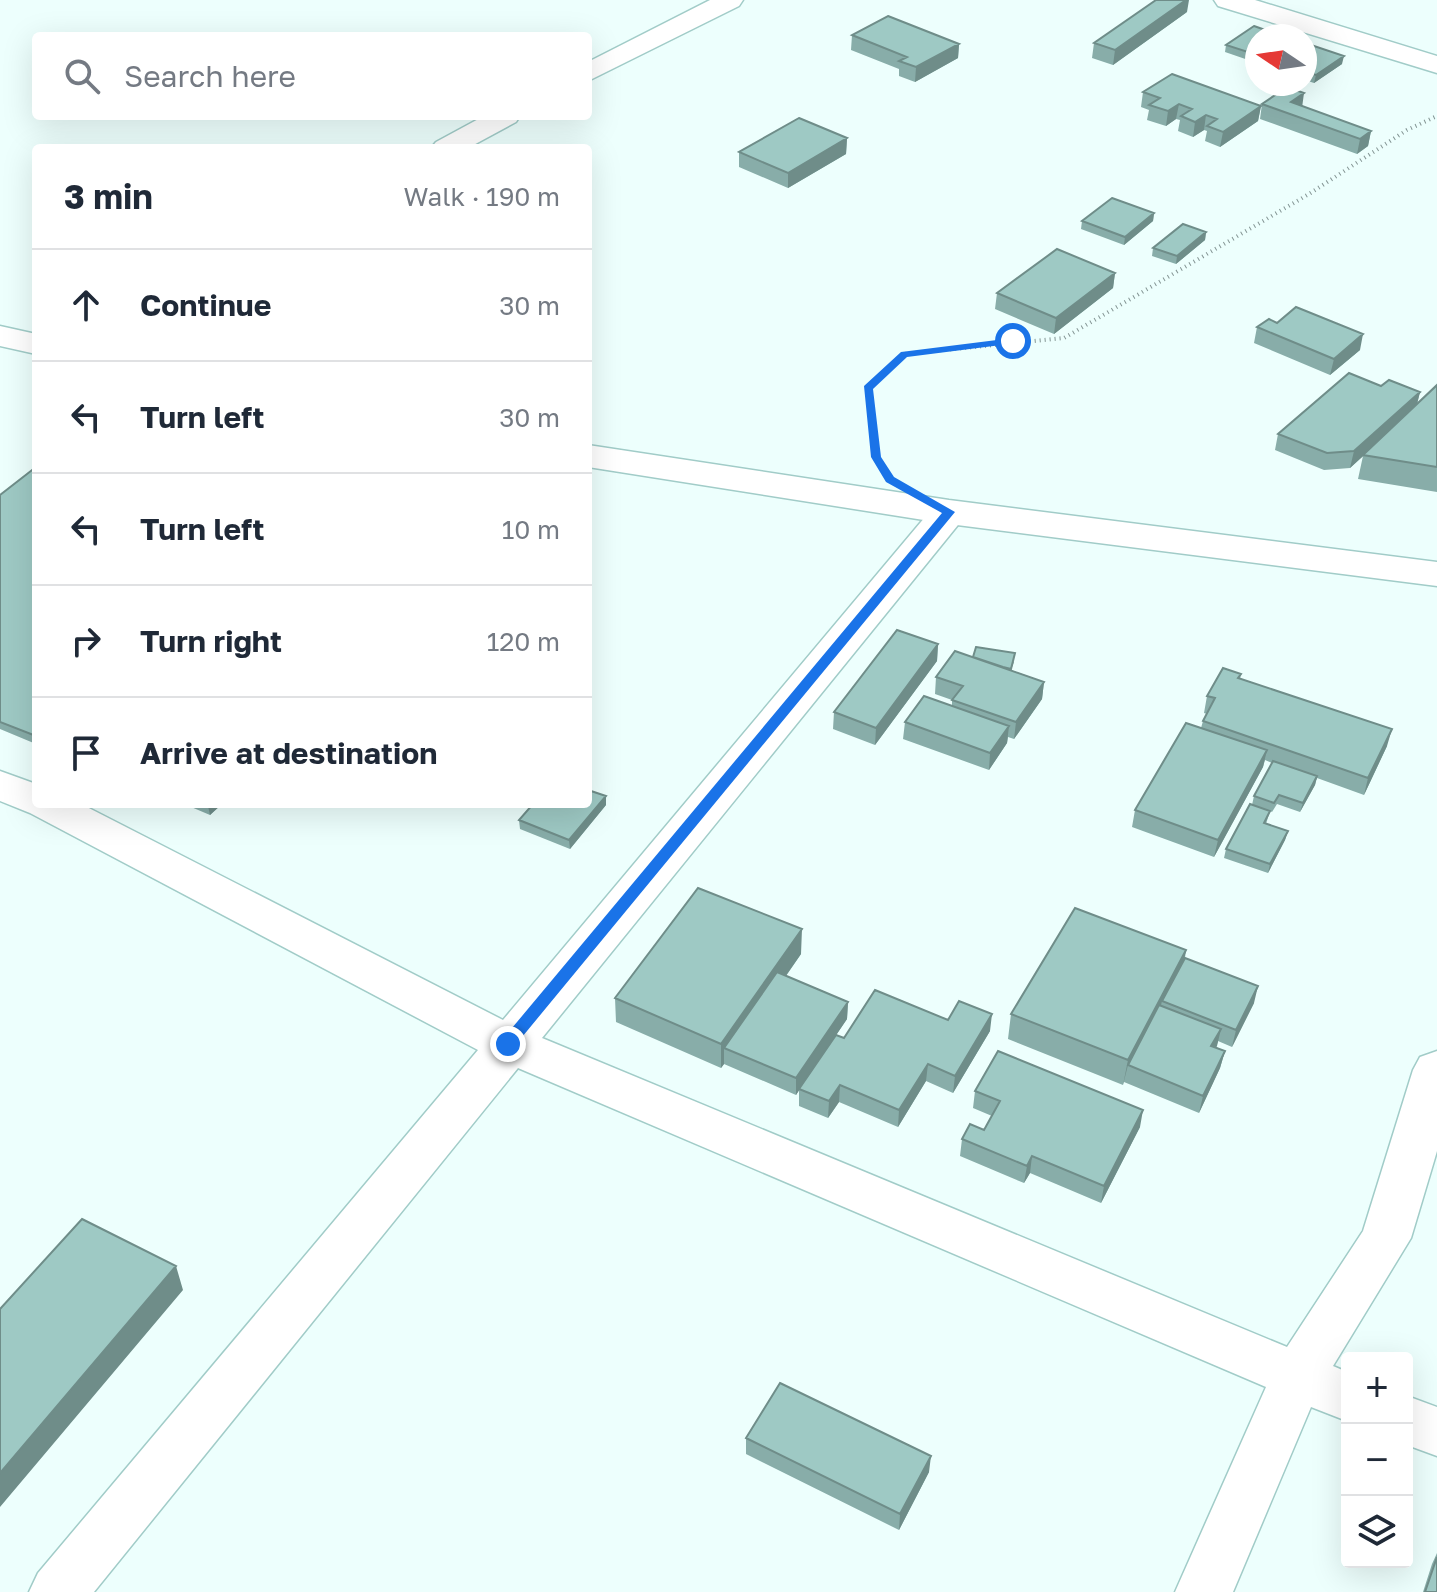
<!DOCTYPE html>
<html lang="en">
<head>
<meta charset="utf-8">
<style>
  body { margin:0; font-family:"Golos Text",sans-serif; background:#f2f2f3; color:#1f2937 }
  .controls { position:absolute; right:24px; bottom:24px; display:grid; overflow:hidden; border-radius:8px; box-shadow:0 8px 32px #0002 }
  .controls button { width:72px; height:72px; display:grid; place-items:center; padding:0; border:0; border-bottom:2px solid #e0e1e3; background:#fff; color:#1f2937; font:40px sans-serif }
  .compass { position:absolute; left:1245px; top:24px; width:72px; height:72px; border-radius:50%; background:#fff; box-shadow:0 8px 32px #0002; rotate:283deg }
  .stop { position:absolute; width:24px; height:24px; margin:-18px; border:6px solid #1a73e8; border-radius:50%; background:#fff }
  .stop.end { background:#1a73e8; border-color:#fff; box-shadow:0 2px 8px #0008 }
  .list { margin:0; padding:0; list-style:none }
  h2 { display:flex; justify-content:space-between; align-items:center; height:104px; margin:0; padding:0 32px; font-size:34px }
  h2 small { font-size:26px; font-weight:400; color:#747a83 }
  .list li { display:grid; grid-template-columns:52px 1fr auto; gap:24px; align-items:center; box-sizing:border-box; height:112px; padding:0 32px; border-top:2px solid #e0e1e3 }
  .list b { display:block; font-size:30px; white-space:nowrap }
  .list em { font-size:26px; font-style:normal; color:#747a83 }
  .icon { flex:none; width:44px; height:44px; fill:none; stroke:currentColor; stroke-width:2; stroke-linecap:round; stroke-linejoin:round }
  .map { position:relative; flex:none; width:1437px; height:1592px; overflow:hidden }
  .search { position:absolute; background:#fff; box-shadow:0 8px 32px #0002; left:32px; top:32px; width:560px; height:88px; display:flex; align-items:center; gap:20px; box-sizing:border-box; padding:0 28px; border-radius:8px; color:#747a83; font-size:30px }
  .panel { position:absolute; background:#fff; box-shadow:0 8px 32px #0002; left:32px; top:144px; width:560px; height:664px; border-radius:8px }
  .map>svg:first-child { display:block }
  .lines { fill:none; stroke-linecap:round; stroke-linejoin:round }
  .minor-casing { stroke:#a1ccc8; stroke-width:3 }
  .secondary-casing { stroke:#a1ccc8; stroke-width:3 }
  .path-far1 { stroke:#849594; stroke-width:4; stroke-dasharray:1 4; stroke-linecap:butt }
  .path { stroke:#849594; stroke-width:5; stroke-dasharray:2 6; stroke-linecap:butt }
  .minor { fill:#fff; fill-rule:evenodd }
  .secondary { fill:#fff; fill-rule:evenodd }
  .wall { fill:#88ada9 }
  .shaded-wall { fill:#6f8d89 }
  .building { fill:#9ec9c4; stroke:#6f8d89; stroke-width:2 }
  .route { fill:#1a73e8 }
</style>
</head>
<body>
<div class="map">
<svg width="1437" height="1592" viewBox="0 0 1437 1592">
  <rect width="100%" height="100%" fill="#edfffd"/>
  <g class="lines">
    <defs>
      <path id="minor" d="M710 0H743L739 6 588 81V62Z
        M1214 0H1255L1437 56V73L1218 6Z
        M484 116H520L516 122 468 148H431L436 142Z
        M949 501 962 504 967 512 962 520 542 1038 1287 1347 1363 1231 1413 1070 1420 1057 1437 1051V1151L1411 1238 1333 1366 1347 1372V1421L1311 1407 1233 1592H1175L1266 1387 518 1068 94 1592H29L38 1573 478 1050 30 813 0 801V771L36 784V804H81L503 1020 936 504Z
        M1407 1396 1437 1407V1456L1407 1445Z"/>
      <path id="secondary" d="M0 326 36 334V354L0 346Z
        M588 445 949 500 1437 562V586L949 524 588 467Z"/>
    </defs>
    <use href="#minor" class="minor-casing"/>
    <use href="#secondary" class="secondary-casing"/>
    <path class="path-far1" d="M870 402 868 388 904 354 1064 338 1309 194 1407 130 1437 116"/>
    <path class="path" d="M870 400 878 461"/>
    <use href="#minor" class="minor"/>
    <use href="#secondary" class="secondary"/>
  </g>
  <path class="wall" d="M1187 12 1113 65 1092 58 1094 43Z
    M852 35 959 44 958 58 915 82 899 76V69L851 50Z
    M1257 36V63L1225 52 1226 45Z
    M1305 43 1342 64 1314 83 1305 80Z
    M1143 92 1261 106 1258 121 1220 147 1205 141 1207 131 1204 130 1193 137 1178 131 1180 120 1176 119 1166 126 1147 120 1149 110 1141 107Z
    M1262 104 1302 106 1371 131 1368 146 1357 154 1260 119Z
    M847 138 846 154 788 188 739 167V152Z
    M1154 213 1153 221 1124 245 1081 229 1082 221Z
    M1206 232 1205 240 1176 264 1152 256 1153 248Z
    M1115 273 1113 288 1054 334 995 309 997 293Z
    M1257 327 1360 350 1330 375 1254 343Z
    M1437 385V492L1358 479 1363 456 1350 468 1324 470 1275 450 1278 434 1381 386 1420 392 1417 404Z
    M36 467V744L0 729V495Z
    M938 644 937 661 875 745 833 729 834 712Z
    M973 657 1014 662 1011 670 1044 682 1042 699 1014 739 1008 737 1007 743 989 770 903 739 905 722 952 706V700L935 694 936 677Z
    M1241 674 1240 679 1387 746 1364 795 1317 778 1315 785 1300 812 1277 804 1272 812 1270 811 1266 824 1288 831 1285 840 1268 873 1224 858 1226 849 1252 805 1254 796 1272 763 1265 760 1263 767 1214 857 1132 827 1135 810 1201 728 1203 721 1207 714 1204 713 1207 696Z
    M184 804H222L210 815Z
    M606 805 570 849 520 829 519 820Z
    M1186 950 1185 958 1254 1003 1232 1047 1218 1041 1216 1047 1225 1051 1220 1068 1199 1113 1124 1082 1123 1085 1008 1039 1011 1014Z
    M801 954 786 976 848 1002 847 1019 836 1035 844 1038 948 1020 990 1031 953 1093 926 1081 898 1127 839 1102 828 1118 799 1106V1090L796 1095 724 1064 721 1068 616 1022 615 998Z
    M975 1091 1140 1127 1101 1203 1030 1173 1024 1183 960 1156 962 1139 984 1130 992 1116 973 1108Z
    M746 1438 929 1472 899 1530 746 1454Z
    M1437 1553V1592H1423L1432 1564Z"/>
  <path class="shaded-wall" d="M1186 0H1189L1187 12 1113 65 1115 50Z
    M959 44 958 58 915 82 916 67Z
    M1344 56 1342 64 1314 83 1316 75Z
    M1304 93 1302 108 1291 102Z
    M1179 104 1176 119 1166 126 1168 111Z
    M1261 106 1258 121 1220 147 1223 132Z
    M1206 115 1204 130 1193 137 1195 122Z
    M1371 131 1368 146 1357 154 1360 139Z
    M847 138 846 154 788 188V173Z
    M1154 213 1153 221 1124 245 1125 237Z
    M1206 232 1205 240 1176 264 1177 256Z
    M1115 273 1113 288 1054 334 1056 318Z
    M1363 334 1360 350 1330 375 1334 359Z
    M1420 392 1416 408 1350 468 1354 451Z
    M938 644 937 661 875 745 876 728Z
    M1044 682 1042 699 1014 739 1016 722Z
    M1009 726 1007 743 989 770 990 753Z
    M1392 729 1387 746 1364 795 1368 778Z
    M1267 750 1263 767 1214 857 1218 840Z
    M1317 776 1315 785 1300 812 1303 803Z
    M606 796V805L570 849 569 840Z
    M210 804H222L210 815 208 806Z
    M1288 831 1285 840 1268 873 1270 864Z
    M802 929 801 954 733 1051 724 1048V1064L721 1068V1044Z
    M1186 950 1181 975 1162 1001 1158 1018 1128 1065 1123 1085 1128 1060Z
    M1258 986 1254 1003 1232 1047 1236 1030Z
    M848 1002 847 1019 796 1095V1078Z
    M992 1014 990 1031 953 1093 955 1076Z
    M1221 1029 1217 1046 1207 1063 1211 1046Z
    M1225 1051 1220 1068 1199 1113 1203 1096Z
    M928 1064 926 1081 898 1127 899 1110Z
    M840 1085 839 1102 828 1118 829 1101Z
    M1143 1110 1140 1127 1101 1203 1104 1186Z
    M1032 1156 1030 1173 1024 1183 1027 1166Z
    M176 1266 183 1290 0 1507V1473Z
    M931 1456 929 1472 899 1530 900 1514Z"/>
  <path class="building" d="M1156 0H1186L1115 50 1094 43Z
    M888 16 959 44 916 67 899 61 907 57 852 35Z
    M1254 26 1282 36H1257V55L1226 45Z
    M1305 43 1344 56 1316 75 1305 72Z
    M1172 74 1261 106 1223 132 1207 126 1217 119 1206 115 1195 122 1181 116 1192 109 1179 104 1168 111 1149 105 1160 98 1143 92Z
    M1287 87 1304 93 1291 102 1371 131 1360 139 1262 104Z
    M799 118 847 138 788 173 739 152Z
    M1112 198 1154 213 1125 237 1082 221Z
    M1183 224 1206 232 1177 256 1153 248Z
    M1057 249 1115 273 1056 318 997 293Z
    M1296 307 1363 334 1334 359 1257 327 1269 319 1277 323Z
    M1349 373 1381 386 1389 380 1420 392 1354 451 1327 453 1278 434Z
    M1437 385V467L1363 455Z
    M36 467V736L0 722V495Z
    M897 630 938 644 876 728 834 712Z
    M976 647 1015 653 1011 669 1003 667 973 657Z
    M955 651 1044 682 1016 722 952 700 963 686 936 677Z
    M1223 668 1241 674 1238 678 1392 729 1368 778 1203 721 1215 698 1207 696Z
    M924 696 1009 726 990 753 905 722Z
    M1186 723 1267 750 1218 840 1135 810Z
    M1273 761 1317 776 1303 803 1279 795 1274 803 1254 796Z
    M588 790 606 796 569 840 519 820 533 804H588Z
    M1250 804 1270 811 1264 823 1288 831 1270 864 1226 849Z
    M698 888 802 929 721 1044 615 998Z
    M1075 908 1186 950 1128 1060 1011 1014Z
    M1185 958 1258 986 1236 1030 1162 1001Z
    M777 972 848 1002 796 1078 724 1048Z
    M875 990 948 1020 959 1001 992 1014 955 1076 928 1064 899 1110 840 1085 829 1101 799 1089 836 1035 844 1038Z
    M1159 1005 1221 1029 1211 1046 1225 1051 1203 1096 1128 1065Z
    M998 1051 1143 1110 1104 1186 1032 1156 1027 1166 962 1139 970 1124 984 1130 1000 1101 975 1091Z
    M82 1219 176 1266 0 1473V1309Z
    M780 1383 931 1456 900 1514 746 1438Z
    M1437 1557V1592H1425Z"/>
  <path class="route" d="M1013 338 1018 341 1017 343 907 357 873 389 881 457 894 477 955 512 513 1048H502V1040L942 513 886 482 871 457 864 386 901 352Z"/>
</svg>
<div class="controls">
<button>+</button>
<button>−</button>
<button><svg class="icon" aria-label="layers" viewBox="0 0 24 24"><path d="M12 4l9 5-9 5-9-5zM3 14l9 5 9-5"/></svg></button>
</div>
<svg class="compass" viewBox="-18 -18 36 36"><path d="M0-13l5 13h-10z" fill="#e53935"/><path d="M0 13l5-13h-10z" fill="#747a83"/></svg>
<div class="stop" style="left:1013px;top:341px"></div>
<div class="stop end" style="left:508px;top:1044px"></div>
<div class="search"><svg class="icon" aria-label="search" viewBox="0 0 24 24"><circle cx="10" cy="10" r="6"/><path d="M15 15l6 6"/></svg>Search here</div>
<section class="panel">
<h2>3 min<small>Walk · 190 m</small></h2>
<ul class="list">
<li><svg class="icon" aria-label="ahead" viewBox="0 0 24 24"><path d="M12 20V5M6 11l6-6 6 6"/></svg><div><b>Continue</b></div><em>30 m</em></li>
<li><svg class="icon" aria-label="left" viewBox="0 0 24 24"><path d="M17 20v-9H6M10 6l-5 5 5 5"/></svg><div><b>Turn left</b></div><em>30 m</em></li>
<li><svg class="icon" aria-label="left" viewBox="0 0 24 24"><path d="M17 20v-9H6M10 6l-5 5 5 5"/></svg><div><b>Turn left</b></div><em>10 m</em></li>
<li><svg class="icon" aria-label="right" viewBox="0 0 24 24"><path d="M7 20v-9h11M14 6l5 5-5 5"/></svg><div><b>Turn right</b></div><em>120 m</em></li>
<li><svg class="icon" aria-label="arrive" viewBox="0 0 24 24"><path d="M6 21V4h12l-3 4 3 4H6"/></svg><div><b>Arrive at destination</b></div></li>
</ul>
</section>
</div>
</body>
</html>
